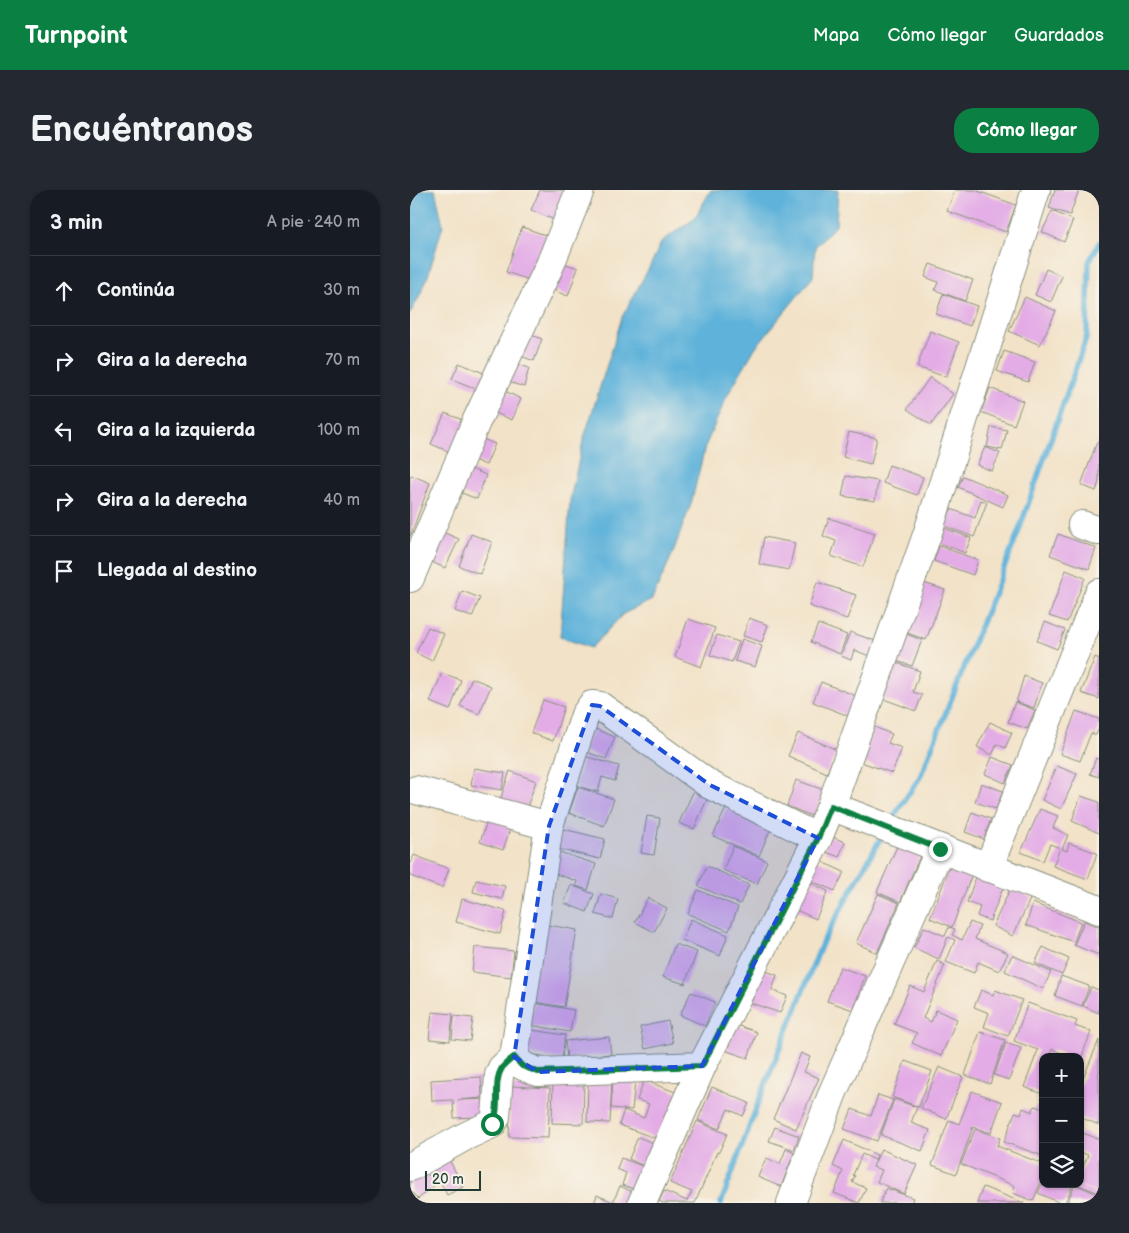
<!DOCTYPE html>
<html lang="es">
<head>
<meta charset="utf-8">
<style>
  body { margin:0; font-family:"Balsamiq Sans",sans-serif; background:#242831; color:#f1f3f6 }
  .controls { position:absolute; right:15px; bottom:15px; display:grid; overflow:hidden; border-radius:10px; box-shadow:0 1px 4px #0004 }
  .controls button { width:45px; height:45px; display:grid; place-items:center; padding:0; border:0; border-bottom:1px solid #363941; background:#171b24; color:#f1f3f6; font:25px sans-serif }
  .scale { position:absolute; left:15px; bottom:12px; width:56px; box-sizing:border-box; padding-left:5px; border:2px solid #1f3d34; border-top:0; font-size:14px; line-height:18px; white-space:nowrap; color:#1f3d34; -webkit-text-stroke:4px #f7f3e8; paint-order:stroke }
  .stop { position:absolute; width:15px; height:15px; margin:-11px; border:4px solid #0b8043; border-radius:50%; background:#fff }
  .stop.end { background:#0b8043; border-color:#fff; box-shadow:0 1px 5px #0008 }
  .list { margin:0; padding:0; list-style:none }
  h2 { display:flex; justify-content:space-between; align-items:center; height:65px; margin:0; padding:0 20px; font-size:21px }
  h2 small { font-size:16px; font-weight:400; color:#9ea1a6 }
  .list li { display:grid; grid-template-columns:32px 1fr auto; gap:15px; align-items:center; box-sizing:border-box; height:70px; padding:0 20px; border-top:1px solid #363941 }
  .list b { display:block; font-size:19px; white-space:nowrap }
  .list em { font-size:16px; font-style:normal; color:#9ea1a6 }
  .icon { flex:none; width:28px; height:28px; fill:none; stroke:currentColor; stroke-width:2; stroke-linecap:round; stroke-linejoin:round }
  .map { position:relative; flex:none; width:689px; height:1013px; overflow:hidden; border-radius:20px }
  header { display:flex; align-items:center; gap:30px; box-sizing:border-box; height:70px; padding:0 25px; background:#0b8043; color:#fff }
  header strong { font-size:24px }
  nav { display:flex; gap:28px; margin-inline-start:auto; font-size:18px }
  .intro { display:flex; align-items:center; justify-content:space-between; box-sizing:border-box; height:120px; padding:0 30px }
  h1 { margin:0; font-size:35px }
  .button { padding:12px 22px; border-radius:20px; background:#0b8043; color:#fff; font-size:18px; font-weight:700 }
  main { display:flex; gap:30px; padding:0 30px }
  aside { flex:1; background:#171b24; border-radius:20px; box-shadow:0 1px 4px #0004 }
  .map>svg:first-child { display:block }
  .water { fill:#5eb2da; stroke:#3e7887 }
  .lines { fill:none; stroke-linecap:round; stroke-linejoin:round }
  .stream { stroke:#5eb2da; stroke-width:5.5 }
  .building { fill:#e3ace6 }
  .minor-casing { stroke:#88907e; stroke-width:30 }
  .minor { stroke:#fff; stroke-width:28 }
  .route { stroke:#0b8043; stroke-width:6 }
  .marked { fill:#1d4ed8; fill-opacity:0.2; stroke:#1d4ed8; stroke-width:4; stroke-dasharray:10 6; stroke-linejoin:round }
</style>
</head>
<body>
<header>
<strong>Turnpoint</strong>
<nav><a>Mapa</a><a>Cómo llegar</a><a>Guardados</a></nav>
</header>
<div class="intro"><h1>Encuéntranos</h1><a class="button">Cómo llegar</a></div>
<main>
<aside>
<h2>3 min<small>A pie · 240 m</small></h2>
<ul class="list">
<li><svg class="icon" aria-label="ahead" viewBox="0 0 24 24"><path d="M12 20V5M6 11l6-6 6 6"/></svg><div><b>Continúa</b></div><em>30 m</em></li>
<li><svg class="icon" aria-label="right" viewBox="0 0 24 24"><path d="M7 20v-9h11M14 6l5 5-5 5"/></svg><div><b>Gira a la derecha</b></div><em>70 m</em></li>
<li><svg class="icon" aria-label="left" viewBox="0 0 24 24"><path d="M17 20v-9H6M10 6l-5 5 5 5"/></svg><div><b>Gira a la izquierda</b></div><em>100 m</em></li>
<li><svg class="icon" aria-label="right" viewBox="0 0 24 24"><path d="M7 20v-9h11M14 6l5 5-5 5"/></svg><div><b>Gira a la derecha</b></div><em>40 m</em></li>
<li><svg class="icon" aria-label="arrive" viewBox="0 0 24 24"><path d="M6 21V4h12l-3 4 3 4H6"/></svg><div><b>Llegada al destino</b></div></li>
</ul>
</aside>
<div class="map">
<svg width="689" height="1013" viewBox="0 0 689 1013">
  <rect width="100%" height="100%" fill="#f7f3e8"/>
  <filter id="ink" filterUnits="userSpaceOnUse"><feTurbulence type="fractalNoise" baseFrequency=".02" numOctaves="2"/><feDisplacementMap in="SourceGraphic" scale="10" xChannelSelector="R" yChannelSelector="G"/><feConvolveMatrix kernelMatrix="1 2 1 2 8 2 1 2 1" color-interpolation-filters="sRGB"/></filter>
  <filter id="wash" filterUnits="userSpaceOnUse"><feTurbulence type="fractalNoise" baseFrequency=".0096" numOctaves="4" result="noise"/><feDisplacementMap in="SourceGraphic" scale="20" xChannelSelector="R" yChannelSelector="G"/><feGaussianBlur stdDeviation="1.12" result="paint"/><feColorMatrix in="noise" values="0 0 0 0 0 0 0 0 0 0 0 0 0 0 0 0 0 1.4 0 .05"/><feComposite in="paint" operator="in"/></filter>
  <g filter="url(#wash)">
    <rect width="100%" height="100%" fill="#f2e2c7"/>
    <path class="water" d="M0 0H25L33 35 18 86 9 107 0 124Z
      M301 0H428L426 35 405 57 403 87 345 158 317 206 295 257 281 314 262 365 242 410 213 424 181 458 150 447 160 310 173 251 212 127 239 78 252 51 284 29Z"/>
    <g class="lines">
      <path class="stream" d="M480 632 510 587 608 343 677 146 679 72 689 53
        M311 1013 350 908 413 751 473 644"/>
    </g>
    <g id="blocks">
      <path class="building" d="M130 0H152L161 4 149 32 121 20Z
        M545 0H565L606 15 596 42 537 21Z
        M645 0H669L660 25 639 18Z
        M642 21 663 30 654 52 632 42Z
        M112 37 138 46 122 91 96 82Z
        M156 74 168 78 158 106 145 101Z
        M520 74 563 90 555 111 525 100 528 92 515 87Z
        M636 79 652 86 641 112 625 105Z
        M533 104 567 116 560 136 526 124Z
        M615 107 646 121 630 155 599 141Z
        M111 141 132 149 124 171 103 163Z
        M520 141 549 152 536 187 507 177Z
        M594 161 625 172 618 192 587 181Z
        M49 173 76 184 69 200 42 189Z
        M105 173 119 178 114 197 99 192Z
        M520 187 543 204 521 235 497 219Z
        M580 198 613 211 604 235 571 222Z
        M93 200 111 209 102 230 83 222Z
        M35 223 60 233 47 265 21 254Z
        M581 237 597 240 592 260 577 257Z
        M439 242 467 248 461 274 433 267Z
        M63 245 85 254 76 275 54 266Z
        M687 252 689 253V292L686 301 671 295Z
        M575 257 590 263 582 281 567 275Z
        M479 275 513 287 507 305 473 293Z
        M56 277 76 285 67 309 47 301Z
        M1 285 20 293 0 347V287Z
        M436 286 468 291 465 311 432 306Z
        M553 286 598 305 593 317 548 297Z
        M571 310 577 312 564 347 534 336 541 319 565 328Z
        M419 328 465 343 453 377 421 366 426 351 413 346Z
        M534 338 561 348 555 363 529 353Z
        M30 341 49 349 35 378 17 370Z
        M61 344 82 352 70 384 49 376Z
        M648 344 686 358 679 379 640 365Z
        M354 347 385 353 379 380 349 374Z
        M529 356 568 370 563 385 524 371Z
        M656 380 675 388 657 432 639 426Z
        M407 392 446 405 437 429 399 416Z
        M514 393 535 400 516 450 495 442Z
        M52 401 70 408 62 427 45 421Z
        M339 428 358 435 352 452 333 446Z
        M278 429 305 438 291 477 265 467Z
        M635 432 655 440 647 459 627 451Z
        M408 434 437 445 430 464 401 452Z
        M18 437 34 444 22 471 6 463Z
        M440 442 468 452 462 467 444 460 441 470 431 466Z
        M496 444 512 450 502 476 486 471Z
        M307 445 329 452 322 472 300 465Z
        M332 449 352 456 345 477 325 471Z
        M685 467 689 469V509L671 503Z
        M484 472 510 481 503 502 512 505 506 521 471 508Z
        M32 483 51 490 40 520 20 512Z
        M614 486 632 493 624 518 606 512Z
        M62 488 81 496 69 524 50 516Z
        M411 492 449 507 441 527 403 512Z
        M133 510 154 517 143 551 121 543Z
        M605 512 625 520 617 539 598 532Z
        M666 521 689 529V538L686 545 681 543 670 571 650 564Z
        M580 532 602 543 595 558 587 554 582 565 567 557Z
        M464 537 482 544 478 553 492 558 482 583 451 572Z
        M183 538 205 547 196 569 174 561Z
        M388 543 427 560 417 583 378 566Z
        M174 566 209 576 205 591 192 587 188 602 166 596Z
        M582 567 603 575 595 593 575 584Z
        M686 568 689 569V587L680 584Z
        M647 576 667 584 651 619 632 610Z
        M64 578 95 583 92 600 61 595Z
        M100 581 126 591 115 623 89 613Z
        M386 590 414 600 404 627 377 616Z
        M571 593 593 601 586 619 565 612Z
        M168 597 204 609 194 636 159 623Z
        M284 600 298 607 284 639 269 633Z
        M671 606 689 612V643L662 631Z
        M316 618 361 638 349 666 303 646Z
        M630 619 648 626 643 638 658 645 652 659 657 661 659 653 687 663 678 689 643 676 650 658 640 654 633 671 611 662Z
        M562 622 581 629 574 649 555 642Z
        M237 626 250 628 244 665 231 663Z
        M78 628 101 636 93 660 70 652Z
        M153 639 195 649 190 669 148 659Z
        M420 646 435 652 429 667 414 661Z
        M488 654 511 664 490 712 467 702Z
        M323 656 357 671 347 694 313 680Z
        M149 662 186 674 178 700 166 696 167 691 143 683Z
        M4 665 39 679 32 698 0 686V676Z
        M408 670 434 682 425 701 399 690Z
        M297 676 339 695 330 714 288 696Z
        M540 676 562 684 542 737 520 728Z
        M567 684 594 695 580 731 567 726 570 717 557 712Z
        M66 690 95 696 92 709 63 702Z
        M397 691 418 701 406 729 384 719Z
        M161 695 184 704 177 722 154 713Z
        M601 697 621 707 603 746 583 736Z
        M288 700 328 717 319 741 278 724Z
        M191 704 208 709 203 729 185 724Z
        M468 704 489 713 467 763 446 753Z
        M238 708 257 718 244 742 225 732Z
        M52 709 96 721 90 744 46 732Z
        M623 713 671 732 664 752 616 735Z
        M281 729 318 745 310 766 272 750Z
        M674 731 689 737V765L664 755Z
        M560 732 570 736 565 749 598 763 589 781 568 772 564 783 536 772 545 750 538 747 529 769 504 758 514 737 535 746 539 737 545 739 542 745 552 750Z
        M132 734 167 740 154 817 119 811Z
        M265 754 287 762 275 794 253 787Z
        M65 757 104 761 101 787 62 782Z
        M633 757 659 769 652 785 625 773Z
        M602 765 641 782 633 799 595 781Z
        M527 771 535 775 513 828 521 832 526 820 547 829 531 866 502 853 507 843 484 834 500 796 514 802Z
        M430 777 455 786 443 820 417 811Z
        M353 780 367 785 362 800 377 806 370 823 341 813Z
        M651 786 679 796 672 816 645 806Z
        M681 797 689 800V823L673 816Z
        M571 800 583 805 585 800 612 810 598 846 574 837 579 823 564 817Z
        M281 802 305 812 295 836 270 825Z
        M124 813 164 820 160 842 120 835Z
        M618 813 667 831 665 836 681 842 670 871V867H661L642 859 639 867H633V904L614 897 628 860 604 851Z
        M22 822 43 824 40 851 19 849Z
        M44 826 63 828 60 851 42 849Z
        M258 831 263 853 235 859 230 837Z
        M326 835 347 842 338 868 317 861Z
        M115 839 155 845 152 869 112 863Z
        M570 842 595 850 580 894 555 885Z
        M199 847 201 864 157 868 155 851Z
        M689 850V882L688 886 689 887V935L670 927V896Z
        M596 853 611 858 599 890 584 885Z
        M391 863 400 867 394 882 409 888 386 939 363 929Z
        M495 871 522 881 509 917 482 907Z
        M529 877 553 887 536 929 511 918Z
        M71 887 72 908 48 910 77 909 79 933 66 927 44 928 43 910 22 911 21 890Z
        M178 887 202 888 200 933 177 932Z
        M203 890 225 891 222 920 201 918Z
        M234 890 273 905 256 952 209 935 214 920 234 928 239 914 227 910Z
        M143 891 174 892 173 934 142 933Z
        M101 896 140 898 138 948 99 947Z
        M302 897 339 913 333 926 318 919 309 939 288 930Z
        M562 901 592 912 581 943 563 937 546 984 522 975 539 930 549 934Z
        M468 905 483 910 467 951 434 939 442 919 461 926Z
        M484 909 507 917 501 933 520 940 512 961 471 945Z
        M625 916 633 919V966L594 952 605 922 611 924 613 918 622 922Z
        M287 931 317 944 309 962H307L285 1013H253L249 1011 254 1001 277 1011 282 1002 260 993Z
        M365 937 389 946 384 960 359 951Z
        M565 939 590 948 587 956 633 974V987L623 1011 603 1003 605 996 551 974Z
        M670 942 689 949V1003L666 994H670V985L678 965 670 962Z
        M228 947 248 955 238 978 219 969Z
        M434 950 467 965 465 970 452 964 443 985 445 986 442 992 456 998 449 1013 424 1003 433 981 423 976Z
        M376 959 384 963 371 997 348 987 356 968 370 974Z
        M471 959 507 975 494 1004 467 992 472 980 463 977Z
        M37 965 53 997 37 1005 21 973Z
        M211 968 240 979 232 1002 212 995 216 983 207 979Z
        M14 980 26 994 8 1009 0 1000V992Z
        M632 994H663L655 1013H650L628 1003Z
        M665 994 689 1005V1013H657Z
        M210 996 229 1005 226 1013H184L187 1005 203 1012Z
        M573 997 614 1013H567Z
        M476 998 503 1008 501 1013H470Z"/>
    </g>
  </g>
  <g filter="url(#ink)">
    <use href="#blocks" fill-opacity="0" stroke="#88907e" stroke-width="1"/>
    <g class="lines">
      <defs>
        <path id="minor" d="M672 335 689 341
          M0 388 66 232 140 75 170 0
          M6 600 139 636
          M421 616 689 720
          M578 678 689 403
          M292 876 128 882 113 876 104 867 139 636 175 525 182 515 190 516 300 595 408 648
          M0 977 56 946 82 934 86 927 89 885 92 878 104 867
          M232 1013 292 876 408 648 421 616 518 342 626 0
          M381 1013 423 902 530 659"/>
      </defs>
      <use href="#minor" class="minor-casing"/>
      <use href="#minor" class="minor"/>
    </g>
  </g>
  <g class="lines" filter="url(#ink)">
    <path class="route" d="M82 934C92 918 82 893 92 878 95 874 100 870 104 867L112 876 128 882 292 876 408 648 421 616 530 659"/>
  </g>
  <path class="marked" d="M182 515 190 516 300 595 408 648 292 876 128 882 104 867 139 636Z"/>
</svg>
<div class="controls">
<button>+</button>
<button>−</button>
<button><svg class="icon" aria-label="layers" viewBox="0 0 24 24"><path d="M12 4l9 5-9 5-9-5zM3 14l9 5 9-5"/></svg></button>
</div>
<div class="scale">20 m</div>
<div class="stop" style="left:82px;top:934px"></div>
<div class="stop end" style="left:530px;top:659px"></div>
</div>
</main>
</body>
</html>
